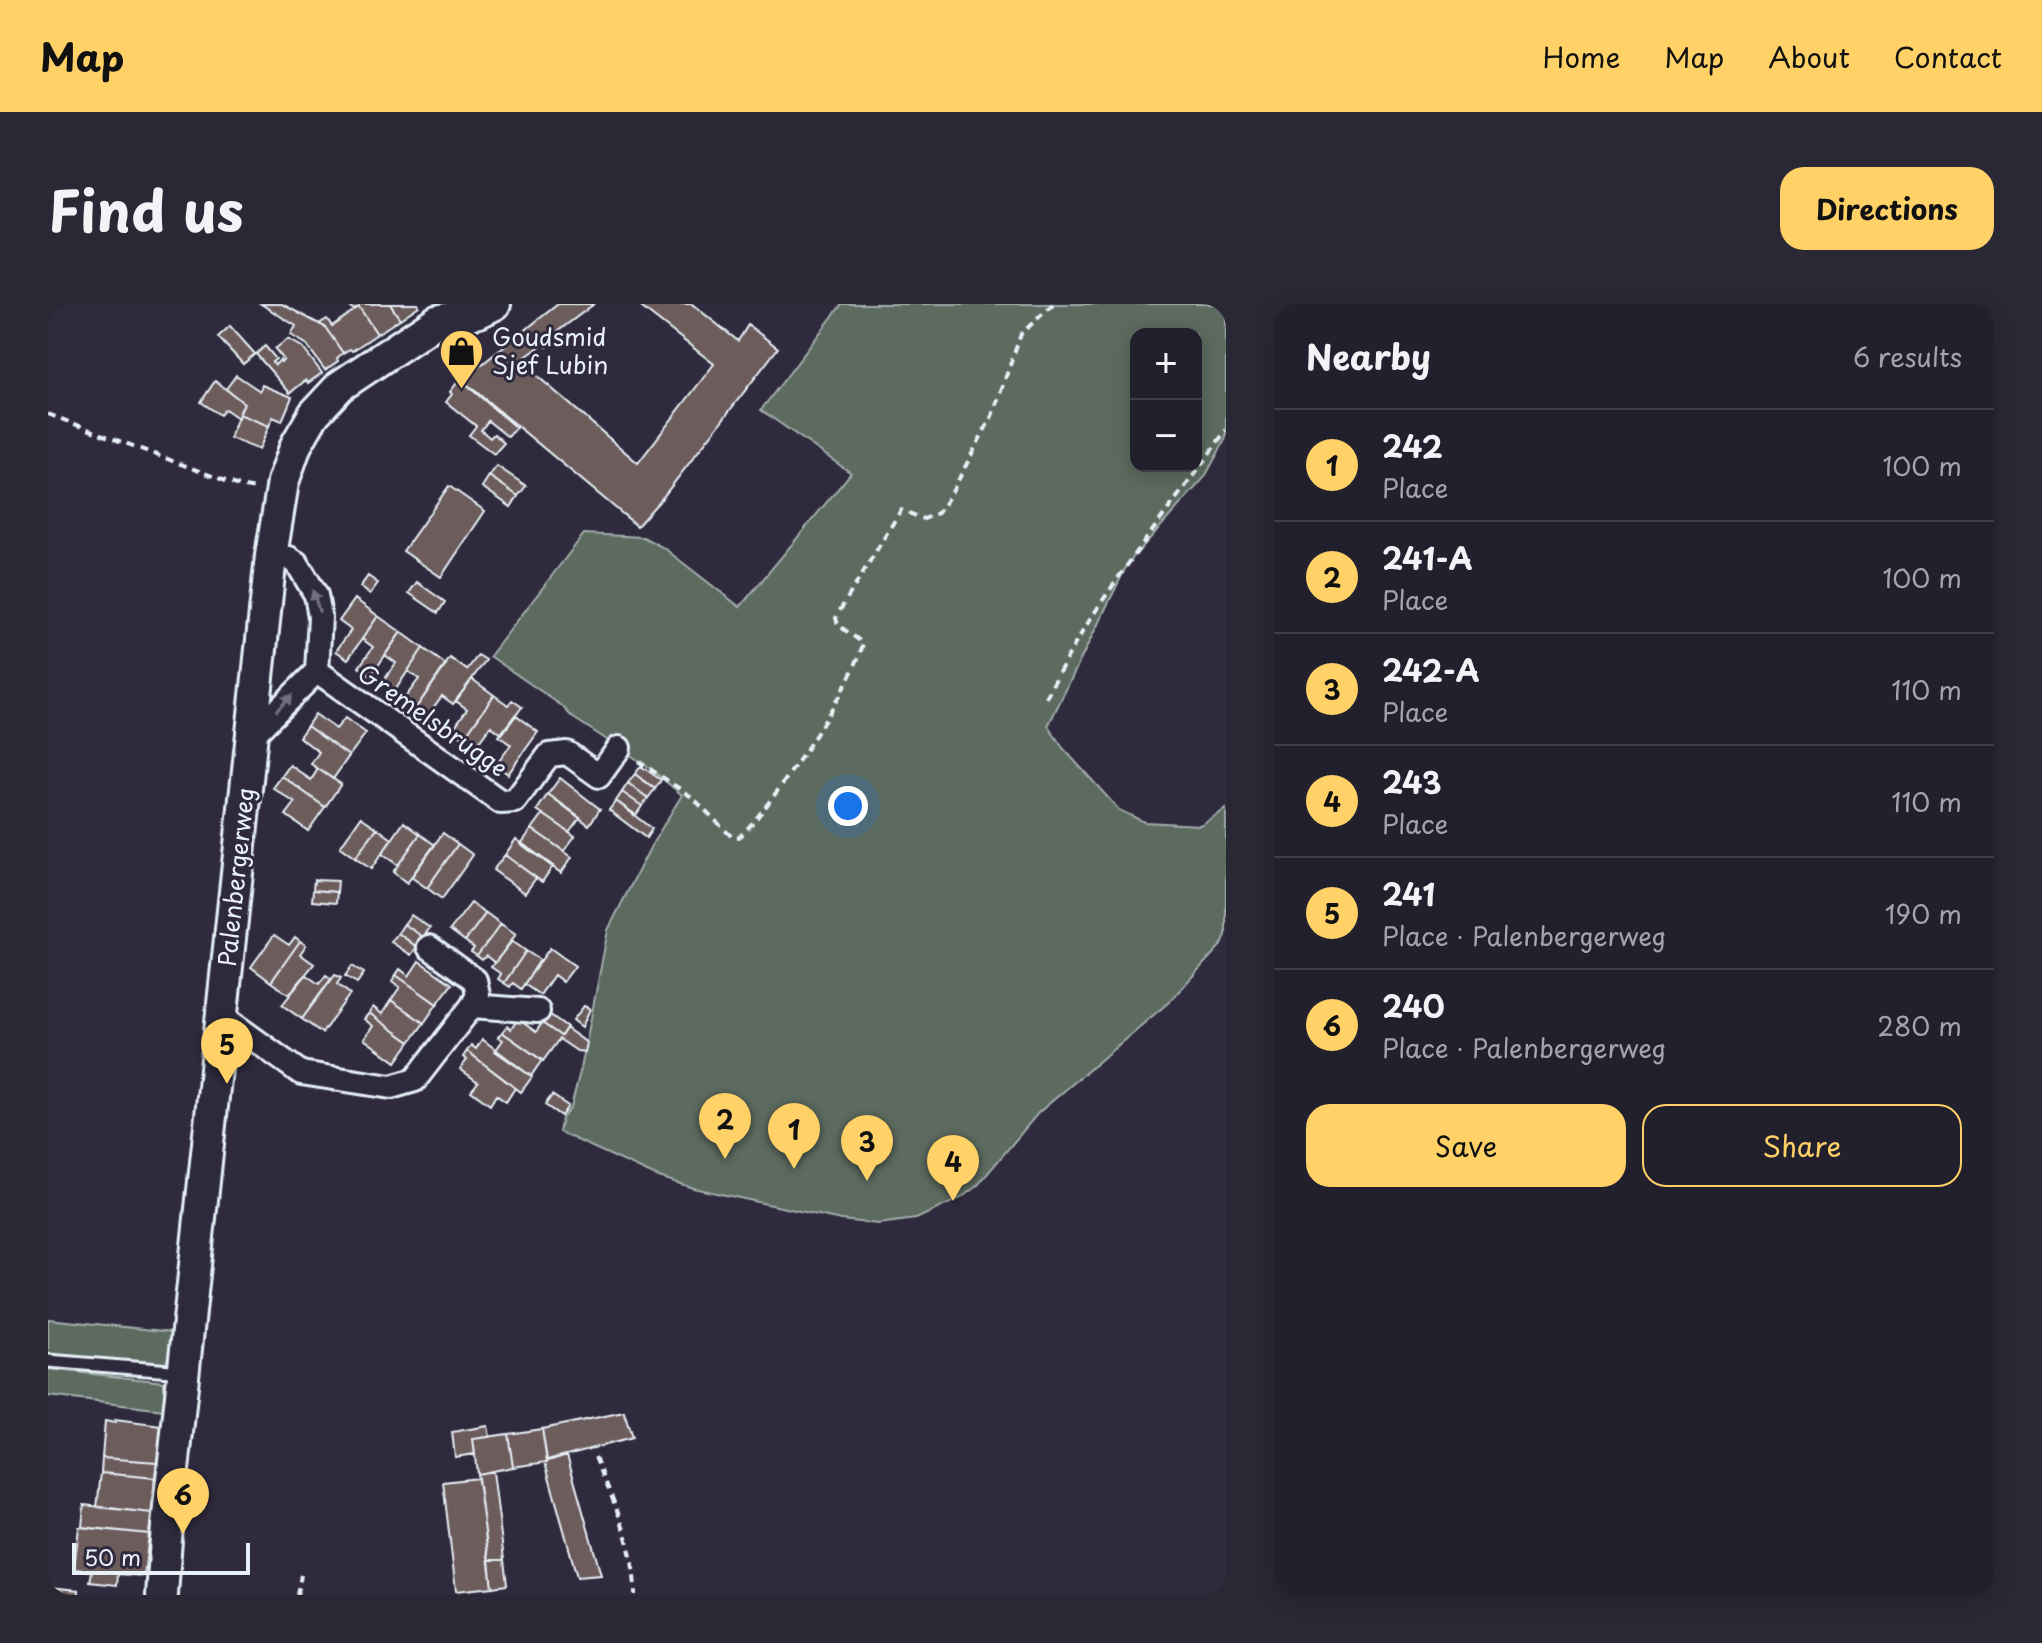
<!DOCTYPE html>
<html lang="en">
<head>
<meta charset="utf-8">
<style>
  body { margin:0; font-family:"Playpen Sans",sans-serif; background:#2b2836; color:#f1f3f6 }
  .controls { position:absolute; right:24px; top:24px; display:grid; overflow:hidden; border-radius:16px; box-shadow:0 4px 20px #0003 }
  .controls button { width:72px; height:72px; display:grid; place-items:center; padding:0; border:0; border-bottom:2px solid #403e4a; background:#23202e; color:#f1f3f6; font:40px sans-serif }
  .scale { position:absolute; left:24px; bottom:20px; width:178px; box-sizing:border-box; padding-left:8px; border:4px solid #e8f1f8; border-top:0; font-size:22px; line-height:28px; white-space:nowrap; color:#e8f1f8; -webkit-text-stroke:6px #2f2a3d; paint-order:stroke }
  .you { position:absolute; left:800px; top:502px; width:28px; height:28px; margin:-20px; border:6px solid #fff; border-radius:50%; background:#1a73e8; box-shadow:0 0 0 12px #1a73e833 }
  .badge { display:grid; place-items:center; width:52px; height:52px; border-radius:50%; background:#ffd166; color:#111; font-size:26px; font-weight:700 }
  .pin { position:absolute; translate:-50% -66px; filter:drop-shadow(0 2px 4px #0008) }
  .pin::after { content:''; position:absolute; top:42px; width:28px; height:24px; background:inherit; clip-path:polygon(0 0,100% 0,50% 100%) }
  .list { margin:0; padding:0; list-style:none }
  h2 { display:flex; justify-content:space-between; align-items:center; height:104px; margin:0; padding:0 32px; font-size:34px }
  h2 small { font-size:26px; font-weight:400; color:#a3a3aa }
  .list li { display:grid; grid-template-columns:52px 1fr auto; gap:24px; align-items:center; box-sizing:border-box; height:112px; padding:0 32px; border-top:2px solid #403e4a }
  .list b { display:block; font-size:30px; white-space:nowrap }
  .list p { margin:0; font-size:26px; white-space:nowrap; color:#a3a3aa }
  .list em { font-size:26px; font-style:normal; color:#a3a3aa }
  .actions { display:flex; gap:16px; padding:24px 32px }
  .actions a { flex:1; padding:18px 0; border:2px solid #ffd166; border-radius:24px; text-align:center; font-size:28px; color:#ffd166 }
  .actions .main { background:#ffd166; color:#111 }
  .map { position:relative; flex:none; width:1178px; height:1291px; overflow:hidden; border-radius:24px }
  header { display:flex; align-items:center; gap:48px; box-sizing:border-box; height:112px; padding:0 40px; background:#ffd166; color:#111 }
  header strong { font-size:38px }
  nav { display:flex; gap:44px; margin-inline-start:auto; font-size:28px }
  .intro { display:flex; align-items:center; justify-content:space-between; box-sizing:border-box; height:192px; padding:0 48px }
  h1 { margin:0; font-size:56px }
  .button { padding:20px 36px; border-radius:24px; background:#ffd166; color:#111; font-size:28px; font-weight:700 }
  main { display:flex; gap:48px; padding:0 48px }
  aside { flex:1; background:#23202e; border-radius:24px; box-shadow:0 4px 20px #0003 }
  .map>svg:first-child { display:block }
  .green { fill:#5c6a5f; stroke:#a2aeac; stroke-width:2; fill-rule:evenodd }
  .building { fill:#6d5c5b; stroke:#e8f1f8; stroke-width:2 }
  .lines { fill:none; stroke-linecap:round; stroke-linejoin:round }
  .lane-casing { stroke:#e8f1f8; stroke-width:17 }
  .street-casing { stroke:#e8f1f8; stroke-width:28 }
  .secondary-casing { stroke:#e8f1f8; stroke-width:36 }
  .path { stroke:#e8f1f8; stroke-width:4; stroke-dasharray:8 6; stroke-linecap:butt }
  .lane { stroke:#2f2a3d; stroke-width:11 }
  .street { stroke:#2f2a3d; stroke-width:22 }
  .secondary { stroke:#2f2a3d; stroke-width:30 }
  .oneway { fill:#70707e }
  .labels { text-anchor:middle; stroke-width:6; stroke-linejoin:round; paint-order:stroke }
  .poi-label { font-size:24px; fill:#e8f1f8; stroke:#2f2a3d; text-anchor:start }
  .street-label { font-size:24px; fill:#e8f1f8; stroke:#2f2a3d }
</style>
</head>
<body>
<header>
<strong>Map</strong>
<nav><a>Home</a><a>Map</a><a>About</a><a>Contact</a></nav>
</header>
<div class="intro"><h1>Find us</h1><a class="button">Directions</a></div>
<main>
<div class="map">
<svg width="1178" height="1291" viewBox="0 0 1178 1291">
  <rect width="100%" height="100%" fill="#2f2a3d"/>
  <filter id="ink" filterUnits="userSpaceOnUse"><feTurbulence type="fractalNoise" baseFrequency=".0125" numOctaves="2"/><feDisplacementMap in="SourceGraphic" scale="16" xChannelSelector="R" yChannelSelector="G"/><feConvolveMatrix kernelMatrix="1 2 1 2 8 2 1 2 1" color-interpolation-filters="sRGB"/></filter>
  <g filter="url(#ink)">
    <path class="green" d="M794 0H1178V134L1157 173 1080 259 1000 422 1015 444 1071 506 1096 518 1152 521 1178 505V631L1175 639 1121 698 990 809 930 881 913 894 868 915 830 920 793 916 645 884 608 872 511 828 514 814 523 803 534 760 560 626 603 542 634 491 599 462 524 413 514 402 442 352 536 230 595 233 616 244 692 303 803 169 713 106ZM1088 30H1148V162H1088Z
      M0 1015 124 1028 118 1062 0 1052Z
      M0 1065 116 1078V1106L0 1092Z"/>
    <path class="building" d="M213 0H234L277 23 295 49 289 54 290 57 277 66 258 40 243 31 248 22Z
      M298 0H342L352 15 329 30 311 3 306 6Z
      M342 0H370L371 2 352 15Z
      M510 0H546L505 31 509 36 499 43 497 39 472 57 590 159 666 60 589 0H644L690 37 700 21 730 44 615 193 589 222 414 76Z
      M311 3 329 30 304 47 302 45 295 49 277 23 271 20 279 15 284 22Z
      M182 22 207 50 195 60 170 33Z
      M240 35 254 43 274 69 260 79 258 76 242 89 208 50 217 42 228 55 224 58 227 61 232 56 233 58 236 56 227 45Z
      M188 71 212 87 214 81 244 93 234 117 225 113 221 122 191 110 196 99 178 85Z
      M412 75 468 124 460 133 440 117 433 126 442 134 446 130 456 139 446 150 421 131 428 122 398 98 404 90 402 88Z
      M167 77 196 99 190 114 177 105 172 111 153 98Z
      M191 110 221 122 211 146 182 134Z
      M449 162 478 182 470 192 441 172Z
      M441 172 470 192 463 203 434 183Z
      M401 182 437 207 393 273 355 247Z
      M320 272 330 279 322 290 312 283Z
      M369 278 397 298 390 309 361 289Z
      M307 295 330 312 300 355 288 347 303 326 291 317Z
      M330 312 353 328 323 372 311 363 325 343 314 335Z
      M353 328 375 344 346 388 334 379 348 359 337 351Z
      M375 344 398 361 368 404 356 395 371 375 360 367Z
      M430 351 438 356 405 400 394 392 379 412 368 404 402 354 419 366Z
      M424 375 446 391 416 434 405 425 419 405 408 397Z
      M446 391 460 401 464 396 474 403 454 430 443 422 428 442 416 434Z
      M267 410 288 425 297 414 318 429 301 452 259 422Z
      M467 411 490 428 460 470 448 461 463 441 451 432Z
      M259 422 301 452 285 475 263 460 271 448 251 433Z
      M242 461 263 476 270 465 293 480 277 503 234 472Z
      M593 462 613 476 607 485 587 470Z
      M587 470 607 485 600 494 580 479Z
      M234 472 277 503 260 527 238 511 247 499 225 484Z
      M512 474 552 505 541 521 500 490Z
      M580 479 600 494 594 502 574 488Z
      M574 488 594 502 588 511 568 497Z
      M500 490 532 513 521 528 489 506Z
      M568 497 604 525 598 534 561 506Z
      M495 510 527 532 516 547 484 525Z
      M313 513 329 524 307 554 292 543Z
      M356 518 372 530 350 561 334 550Z
      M329 524 344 535 323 565 307 554Z
      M484 525 524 553 513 569 473 540Z
      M395 529 410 540 379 584 363 573Z
      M372 530 387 541 359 579 345 568Z
      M468 535 505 562 494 578 457 551Z
      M410 540 425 551 394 595 379 584Z
      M457 551 488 574 477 589 445 566Z
      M266 576 290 577 289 588 265 586Z
      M265 586 289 588 288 599 264 597Z
      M423 599 438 609 417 637 402 626Z
      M438 609 453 620 429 652 423 648 426 644 417 637Z
      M363 611 382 624 375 633 356 620Z
      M356 620 375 633 369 643 350 629Z
      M453 620 468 630 447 659 438 652 434 656 429 652Z
      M350 629 369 643 363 651 343 638Z
      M226 631 241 641 247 633 252 637 223 678 203 663Z
      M252 637 258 641 252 650 266 660 241 691 223 678Z
      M464 637 478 647 456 679 450 675 453 670 443 663Z
      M502 644 527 662 515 678 506 671 492 691 476 680Z
      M478 647 492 656 473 685 465 679 462 683 456 679Z
      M371 657 404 680 389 700 348 671 352 665 361 672Z
      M304 662 316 669 309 679 297 672Z
      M258 671 271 680 278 671 283 675 254 715 234 701Z
      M287 671 293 674 289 680 302 690 274 729 254 715Z
      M348 671 389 700 376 719 343 696 352 683 344 677Z
      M343 696 376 719 362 738 321 709 325 703 334 710Z
      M536 702 542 705 534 723 525 716Z
      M321 709 362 738 348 758 316 735 325 722 316 715Z
      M501 710 519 723 513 732 494 719Z
      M470 715 488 728 494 719 513 732 518 724 539 739 537 748 529 747 511 735 495 757 454 728 459 722 463 725Z
      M454 728 494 756 483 772 447 747 455 736 450 733Z
      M434 735 484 773 473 788 419 747 423 741 428 745Z
      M419 747 467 784 458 798 448 791 442 801 423 787 430 778 412 765 419 756 415 753Z
      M504 791 520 802 513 812 497 801Z
      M576 1108 584 1134 499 1156 494 1125Z
      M67 1116 114 1122 109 1158 54 1154 57 1117 67 1119Z
      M440 1122 442 1133 425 1135 427 1150 407 1153 404 1128Z
      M494 1125 499 1158 465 1163 460 1130Z
      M460 1130 465 1163 429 1170 425 1135Z
      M519 1151 553 1271 529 1273 497 1158Z
      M54 1154 109 1158 107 1174 53 1169Z
      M445 1167 456 1256H441L429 1170Z
      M53 1169 107 1174 104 1209 49 1203Z
      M430 1174 444 1283 408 1287 395 1178Z
      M36 1201 104 1209 101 1230 34 1223Z
      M31 1223 101 1230 96 1272 70 1270 69 1281 42 1278 44 1267 26 1265Z
      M441 1256H456L459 1281 444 1283Z
      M0 1283 31 1286V1291H0Z"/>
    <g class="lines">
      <defs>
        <path id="lane" d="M0 1057 135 1068"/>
        <path id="street" d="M269 367 453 498 467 497 501 451 519 449 551 472 571 444
          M204 432 269 367 272 313 268 291 249 259 241 254 223 252
          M381 643 427 676 430 691 424 702
          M174 712 253 769 343 783 367 776 424 702 490 707"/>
        <path id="secondary" d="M114 1291 119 1222 223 252 235 178 248 141 266 110 292 82 389 17 431 8 447 0"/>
      </defs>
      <use href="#lane" class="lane-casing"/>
      <use href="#street" class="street-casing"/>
      <use href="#secondary" class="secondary-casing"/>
      <path class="path" d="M0 110 191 182 207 185
        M998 394C1045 296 1117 214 1178 126
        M590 457 644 493 683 532 691 533C720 508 809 375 815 339L790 321 788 314 791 308 853 206 876 215 890 209 904 188 926 146 944 112 973 30 1005 0
        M547 1153C566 1199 587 1241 587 1291
        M249 1291 253 1271"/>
      <use href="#lane" class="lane"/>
      <use href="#street" class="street"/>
      <use href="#secondary" class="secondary"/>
    </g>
    <defs><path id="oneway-solid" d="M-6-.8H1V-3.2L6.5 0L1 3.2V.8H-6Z" transform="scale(2)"/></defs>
    <g class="oneway">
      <use href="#oneway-solid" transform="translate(268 297) rotate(-107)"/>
      <use href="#oneway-solid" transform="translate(236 399) rotate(-46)"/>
    </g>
  </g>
  <defs>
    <symbol id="shop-pin" viewBox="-11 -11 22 30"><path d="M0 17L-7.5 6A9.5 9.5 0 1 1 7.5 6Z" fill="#ffd166" stroke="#2f2a3d"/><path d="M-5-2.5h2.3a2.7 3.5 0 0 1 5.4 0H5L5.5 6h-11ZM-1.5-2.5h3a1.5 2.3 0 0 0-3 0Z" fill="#111"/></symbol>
  </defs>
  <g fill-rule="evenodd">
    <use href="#shop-pin" x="388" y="22" width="51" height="69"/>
  </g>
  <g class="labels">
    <g class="poi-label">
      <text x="444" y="42">Goudsmid<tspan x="444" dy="28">Sjef Lubin</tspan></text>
    </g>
    <g class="street-label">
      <text transform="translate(384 417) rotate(35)" y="8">Gremelsbrugge</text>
      <text transform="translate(189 573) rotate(-84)" y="8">Palenbergerweg</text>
    </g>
  </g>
</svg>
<div class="controls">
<button>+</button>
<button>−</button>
</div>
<div class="scale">50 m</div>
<div class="you"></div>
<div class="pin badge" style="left:746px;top:865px">1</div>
<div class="pin badge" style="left:677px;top:855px">2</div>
<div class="pin badge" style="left:819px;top:877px">3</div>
<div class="pin badge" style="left:905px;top:897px">4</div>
<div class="pin badge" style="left:179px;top:780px">5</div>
<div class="pin badge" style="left:135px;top:1230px">6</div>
</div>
<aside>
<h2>Nearby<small>6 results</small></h2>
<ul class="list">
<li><span class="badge">1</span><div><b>242</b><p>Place</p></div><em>100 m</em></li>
<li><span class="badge">2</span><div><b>241-A</b><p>Place</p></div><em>100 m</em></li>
<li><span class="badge">3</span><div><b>242-A</b><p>Place</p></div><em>110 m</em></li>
<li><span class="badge">4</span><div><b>243</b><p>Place</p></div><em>110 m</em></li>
<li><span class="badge">5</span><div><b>241</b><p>Place · Palenbergerweg</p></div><em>190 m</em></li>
<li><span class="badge">6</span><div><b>240</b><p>Place · Palenbergerweg</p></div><em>280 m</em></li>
</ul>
<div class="actions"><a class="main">Save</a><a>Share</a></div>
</aside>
</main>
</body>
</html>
